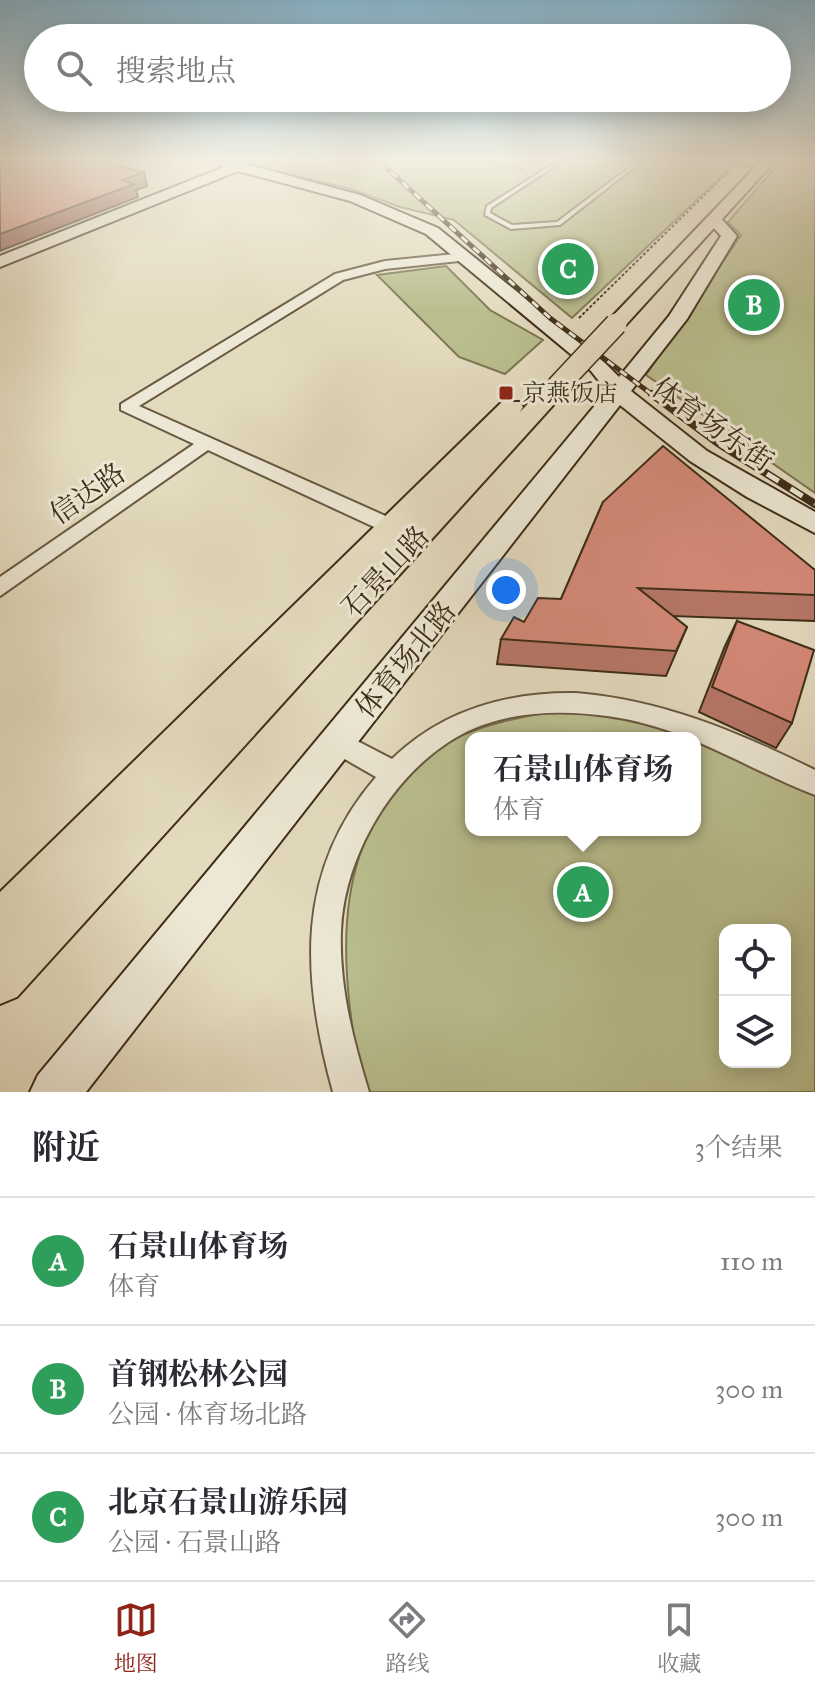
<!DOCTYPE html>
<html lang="zh">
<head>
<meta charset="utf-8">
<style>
  body { margin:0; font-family:"IM FELL Great Primer","Noto Serif SC",serif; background:#f7f7f7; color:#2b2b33 }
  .controls { position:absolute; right:24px; bottom:24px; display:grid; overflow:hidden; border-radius:16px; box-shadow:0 4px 20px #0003 }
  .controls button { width:72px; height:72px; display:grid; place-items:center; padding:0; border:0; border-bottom:2px solid #e1e1e2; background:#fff; color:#2b2b33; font:40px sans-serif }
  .you { position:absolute; left:506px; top:590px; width:28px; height:28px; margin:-20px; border:6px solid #fff; border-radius:50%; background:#1a73e8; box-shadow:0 0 0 12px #1a73e833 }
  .badge { display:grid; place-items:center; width:52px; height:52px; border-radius:50%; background:#8f2418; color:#fff; font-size:26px; font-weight:700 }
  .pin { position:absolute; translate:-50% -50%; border:4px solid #fff; box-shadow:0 2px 8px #0006 }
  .popup { position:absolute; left:465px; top:732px; width:236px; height:104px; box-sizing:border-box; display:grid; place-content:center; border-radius:16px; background:#fff; filter:drop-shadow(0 2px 6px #0005); font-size:26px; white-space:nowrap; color:#7c7c81 }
  .popup b { font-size:30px; color:#2b2b33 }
  .popup::after { content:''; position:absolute; left:50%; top:100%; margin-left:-16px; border:16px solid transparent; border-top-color:#fff }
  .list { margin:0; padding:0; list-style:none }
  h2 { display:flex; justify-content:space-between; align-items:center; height:104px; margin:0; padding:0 32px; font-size:34px }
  h2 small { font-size:26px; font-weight:400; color:#7c7c81 }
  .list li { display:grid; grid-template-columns:52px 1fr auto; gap:24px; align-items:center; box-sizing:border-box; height:128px; padding:0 32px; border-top:2px solid #e1e1e2 }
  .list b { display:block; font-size:30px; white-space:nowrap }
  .list p { margin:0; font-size:26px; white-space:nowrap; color:#7c7c81 }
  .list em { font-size:26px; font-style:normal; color:#7c7c81 }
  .icon { flex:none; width:44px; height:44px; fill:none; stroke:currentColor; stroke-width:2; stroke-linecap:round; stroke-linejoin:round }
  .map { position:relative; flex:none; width:815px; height:1092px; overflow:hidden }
  .search { position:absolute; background:#fff; box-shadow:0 4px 20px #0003; left:24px; right:24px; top:24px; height:88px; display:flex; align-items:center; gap:20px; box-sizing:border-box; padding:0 28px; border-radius:44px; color:#7c7c81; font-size:30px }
  .sheet { height:488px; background:#fff }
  nav { display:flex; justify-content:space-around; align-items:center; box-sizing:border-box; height:112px; border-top:2px solid #e1e1e2; background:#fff; font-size:22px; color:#7c7c81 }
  nav a { display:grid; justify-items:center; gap:4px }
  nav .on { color:#8f2418 }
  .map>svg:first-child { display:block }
  .green { fill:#babe8e; stroke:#7c7652; stroke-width:2; fill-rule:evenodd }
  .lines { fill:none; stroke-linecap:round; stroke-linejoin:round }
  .lane-casing { stroke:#685841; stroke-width:4 }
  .street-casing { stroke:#685841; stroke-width:4 }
  .secondary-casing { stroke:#3e2d17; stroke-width:4 }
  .primary-casing { stroke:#3e2d17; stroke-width:4 }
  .path { stroke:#3e2d17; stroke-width:2; stroke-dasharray:3 2; stroke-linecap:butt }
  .lane { fill:#ede8d5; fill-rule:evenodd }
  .street { fill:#ede8d5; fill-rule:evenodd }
  .secondary { fill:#ede8d5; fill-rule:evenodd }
  .primary { fill:#e4dbbf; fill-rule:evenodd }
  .rail-far1-casing { stroke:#3e2d17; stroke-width:5 }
  .rail-casing { stroke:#3e2d17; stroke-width:8 }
  .rail-far1 { stroke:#ede8d5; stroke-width:3; stroke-dasharray:8; stroke-linecap:butt }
  .rail { stroke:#ede8d5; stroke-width:5; stroke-dasharray:14; stroke-linecap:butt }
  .primary-bridge-casing { stroke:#3e2d17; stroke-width:24; stroke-linecap:butt }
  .primary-bridge { stroke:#e4dbbf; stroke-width:21 }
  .wall { fill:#b77768; stroke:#3e2d17; stroke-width:2 }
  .shaded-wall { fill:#956155; stroke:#3e2d17; stroke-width:2 }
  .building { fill:#d58a79; stroke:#3e2d17; stroke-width:2 }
  .poi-dot { fill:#8f2418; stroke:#ede8d5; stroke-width:3 }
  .labels { text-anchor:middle; stroke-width:6; stroke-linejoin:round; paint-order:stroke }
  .far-poi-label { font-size:24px; fill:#3e2d17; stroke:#ede8d5; text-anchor:start }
  .street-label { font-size:28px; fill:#3e2d17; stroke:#ede8d5 }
</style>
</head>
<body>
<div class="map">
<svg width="815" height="1092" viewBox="0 0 815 1092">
  <rect width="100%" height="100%" fill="#e4dbbf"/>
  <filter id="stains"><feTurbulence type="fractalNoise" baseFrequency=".0025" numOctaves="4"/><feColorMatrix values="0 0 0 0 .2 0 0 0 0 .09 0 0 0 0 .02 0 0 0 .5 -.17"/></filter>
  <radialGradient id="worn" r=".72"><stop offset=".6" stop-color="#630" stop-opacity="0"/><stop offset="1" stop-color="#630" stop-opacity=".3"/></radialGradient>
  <path class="green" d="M237 161H738L572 318 454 220 400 207 351 189Z
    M781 161H815V493L646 375 741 235 728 222Z
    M446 266 490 310 543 340 505 374 459 357 377 275Z
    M557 711 622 716 699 735 815 790V1092H364C342 984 324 853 414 771 425 761 438 746 451 740 485 724 520 717 557 711ZM471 738H695V830H471ZM725 930H785V1062H725Z"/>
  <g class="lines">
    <defs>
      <path id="lane" d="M558 161H562L491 208 490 213 512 225 557 222 638 161H642L560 225 511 229 485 215 487 206Z
        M706 161H717L750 165 748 166Z"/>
      <path id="street" d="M455 254 461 258 459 261 385 269 343 280 139 406 399 522 402 527 399 532H385L208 450 0 596V577L194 444 121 410V404L335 274 385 261Z
        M576 693C662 700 738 732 815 770V795C742 767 688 727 607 716 564 710 516 711 475 728 400 760 344 851 341 931 339 986 353 1040 369 1092H333C302 979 294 872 376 777L329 750 325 742 329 734 338 731 392 759C443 710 506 692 576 693Z"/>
      <path id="secondary" d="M211 161H248L249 165 360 195 438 228 605 363 619 377 669 316 721 236 706 219 719 216 737 236 687 319 631 391 707 451 815 512V533L747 497 690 461 620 405 86 1092H30L38 1075 607 391 591 371 426 234 350 201 238 171 0 267V256L224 167Z"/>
      <path id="primary" d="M761 161H775L623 328H609L606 324 609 320Z
        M557 380 569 387 565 392 17 997 0 1004V892L502 402H520L523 407 520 412 549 382Z"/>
    </defs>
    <use href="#lane" class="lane-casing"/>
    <use href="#street" class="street-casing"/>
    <use href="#secondary" class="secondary-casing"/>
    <use href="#primary" class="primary-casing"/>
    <path class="path" d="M191 161 203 164
      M481 161 525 170
      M579 318 728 172"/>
    <use href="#lane" class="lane"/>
    <use href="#street" class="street"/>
    <use href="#secondary" class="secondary"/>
    <use href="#primary" class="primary"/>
    <defs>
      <path id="rail-far1" d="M379 161 550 318 654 396"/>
      <path id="rail" d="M652 394 718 443 815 504"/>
    </defs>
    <use href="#rail-far1" class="rail-far1-casing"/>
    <use href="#rail" class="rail-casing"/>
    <use href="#rail-far1" class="rail-far1"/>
    <use href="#rail" class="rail"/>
    <defs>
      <path id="primary-bridge" d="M557 387 616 324"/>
    </defs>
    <use href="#primary-bridge" class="primary-bridge-casing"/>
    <use href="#primary-bridge" class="primary-bridge"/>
  </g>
  <path class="wall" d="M603 502 815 570V621L673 616 687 627 666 676 497 664 501 639 524 622 561 599Z
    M737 621 792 723 776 748 699 712 725 646Z"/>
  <path class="shaded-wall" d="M144 172 147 186 136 190 138 197 0 251V234L122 180Z"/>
  <path class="building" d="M6 161H101L144 172 122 180 134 184 0 234V162Z
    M663 446 815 570V595L638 588 687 627 676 651 501 639 514 617 524 622 538 598 561 599 603 502Z
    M737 621 814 650 792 723 712 687Z"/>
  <linearGradient id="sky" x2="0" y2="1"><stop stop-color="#87b7d1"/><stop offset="0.51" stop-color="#f3efe2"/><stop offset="1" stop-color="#f3efe2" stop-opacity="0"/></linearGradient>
  <rect width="815" height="313" fill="url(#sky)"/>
  <rect class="poi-dot" x="498" y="385" width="16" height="16" rx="4"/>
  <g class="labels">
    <g class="far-poi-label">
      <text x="522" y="401">京燕饭店</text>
    </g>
    <g class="street-label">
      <text transform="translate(713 424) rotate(35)" y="10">体育场东街</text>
      <text transform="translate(87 493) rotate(-35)" y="10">信达路</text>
      <text transform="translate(385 571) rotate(-47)" y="10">石景山路</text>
      <text transform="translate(405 659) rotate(-51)" y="10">体育场北路</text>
    </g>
  </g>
  <rect width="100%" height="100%" filter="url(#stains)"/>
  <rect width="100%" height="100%" fill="url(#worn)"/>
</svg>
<div class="controls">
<button><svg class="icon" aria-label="locate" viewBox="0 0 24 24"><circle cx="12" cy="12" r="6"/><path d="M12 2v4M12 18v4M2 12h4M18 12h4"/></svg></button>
<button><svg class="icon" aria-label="layers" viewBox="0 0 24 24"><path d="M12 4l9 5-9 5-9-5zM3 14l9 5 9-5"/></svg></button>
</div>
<div class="you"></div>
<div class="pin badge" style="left:583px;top:892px;background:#2e9e5b">A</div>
<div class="popup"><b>石景山体育场</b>体育</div>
<div class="pin badge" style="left:754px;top:305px;background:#2e9e5b">B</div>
<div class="pin badge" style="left:568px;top:269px;background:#2e9e5b">C</div>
<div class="search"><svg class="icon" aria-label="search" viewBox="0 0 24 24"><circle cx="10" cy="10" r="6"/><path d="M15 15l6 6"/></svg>搜索地点</div>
</div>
<section class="sheet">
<h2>附近<small>3个结果</small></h2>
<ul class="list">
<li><span class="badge" style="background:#2e9e5b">A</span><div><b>石景山体育场</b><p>体育</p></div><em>110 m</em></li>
<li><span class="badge" style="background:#2e9e5b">B</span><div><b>首钢松林公园</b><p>公园 · 体育场北路</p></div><em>300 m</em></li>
<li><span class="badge" style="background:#2e9e5b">C</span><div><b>北京石景山游乐园</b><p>公园 · 石景山路</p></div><em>300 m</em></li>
</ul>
</section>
<nav>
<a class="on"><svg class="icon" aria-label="map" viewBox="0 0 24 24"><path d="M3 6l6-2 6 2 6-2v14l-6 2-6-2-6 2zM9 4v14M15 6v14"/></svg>地图</a>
<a><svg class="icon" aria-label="directions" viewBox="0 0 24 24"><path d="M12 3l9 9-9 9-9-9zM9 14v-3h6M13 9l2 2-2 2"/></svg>路线</a>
<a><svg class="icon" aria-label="saved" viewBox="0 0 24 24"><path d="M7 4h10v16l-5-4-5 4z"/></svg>收藏</a>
</nav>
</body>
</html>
